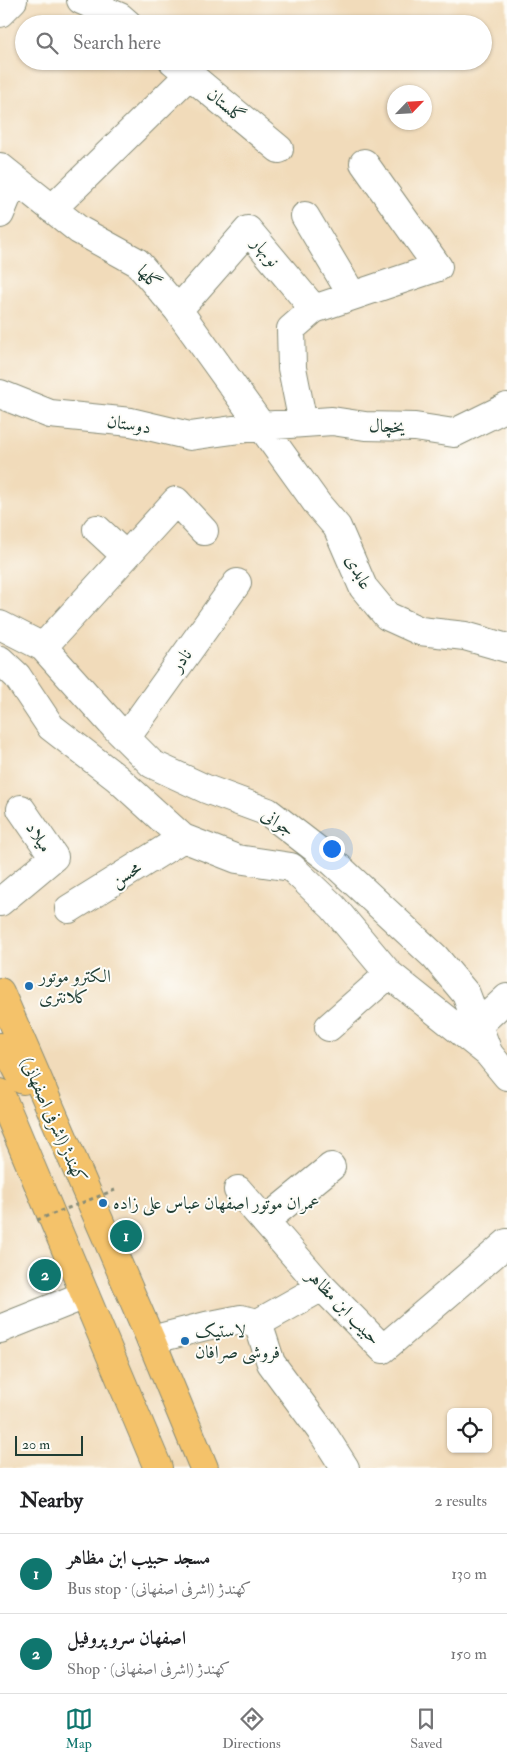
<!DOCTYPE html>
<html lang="en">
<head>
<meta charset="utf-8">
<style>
  body { margin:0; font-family:"IM FELL Double Pica",Amiri,serif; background:#f6f6f6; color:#202124 }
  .controls { position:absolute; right:15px; bottom:15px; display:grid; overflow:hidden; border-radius:8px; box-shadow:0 1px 4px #0004 }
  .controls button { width:45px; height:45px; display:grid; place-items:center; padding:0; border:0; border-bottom:1px solid #e0e0e0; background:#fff; color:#202124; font:25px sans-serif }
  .compass { position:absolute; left:387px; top:85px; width:45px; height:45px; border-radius:50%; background:#fff; box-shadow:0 1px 4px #0004; rotate:65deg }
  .scale { position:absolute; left:15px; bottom:12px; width:68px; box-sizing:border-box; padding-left:5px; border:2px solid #1f3d34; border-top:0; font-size:14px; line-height:18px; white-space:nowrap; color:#1f3d34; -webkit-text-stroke:4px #fdfcf7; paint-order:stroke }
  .you { position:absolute; left:331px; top:848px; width:18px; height:18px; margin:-12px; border:4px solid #fff; border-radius:50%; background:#1a73e8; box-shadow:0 0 0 8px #1a73e833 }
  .badge { display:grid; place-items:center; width:32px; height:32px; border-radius:50%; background:#0f766e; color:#fff; font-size:16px; font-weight:700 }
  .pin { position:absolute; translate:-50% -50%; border:2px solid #fff; box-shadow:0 1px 5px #0006 }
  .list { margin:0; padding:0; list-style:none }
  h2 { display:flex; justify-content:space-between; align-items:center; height:65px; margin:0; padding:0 20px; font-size:21px }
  h2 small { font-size:16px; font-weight:400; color:#757577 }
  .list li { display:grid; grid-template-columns:32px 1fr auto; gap:15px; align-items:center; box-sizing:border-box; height:80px; padding:0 20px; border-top:1px solid #e0e0e0 }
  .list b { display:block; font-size:19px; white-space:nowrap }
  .list p { margin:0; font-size:16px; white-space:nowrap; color:#757577 }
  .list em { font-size:16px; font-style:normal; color:#757577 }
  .icon { flex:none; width:28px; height:28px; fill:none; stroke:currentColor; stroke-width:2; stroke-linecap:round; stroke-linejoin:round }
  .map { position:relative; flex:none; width:507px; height:1468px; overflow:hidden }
  .search { position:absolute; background:#fff; box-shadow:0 1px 4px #0004; left:15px; right:15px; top:15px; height:55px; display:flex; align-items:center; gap:12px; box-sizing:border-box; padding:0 18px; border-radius:28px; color:#757577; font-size:19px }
  .sheet { height:225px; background:#fff }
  nav { display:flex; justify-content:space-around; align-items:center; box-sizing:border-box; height:70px; border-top:1px solid #e0e0e0; background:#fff; font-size:14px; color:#757577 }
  nav a { display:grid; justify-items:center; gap:2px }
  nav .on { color:#0f766e }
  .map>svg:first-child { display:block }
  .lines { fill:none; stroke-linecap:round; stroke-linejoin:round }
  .minor-casing { stroke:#888c77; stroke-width:30 }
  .major-casing { stroke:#888c77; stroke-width:30 }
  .minor { stroke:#fff; stroke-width:28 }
  .major { stroke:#f4c26a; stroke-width:28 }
  .path-bridge { stroke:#888c77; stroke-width:3; stroke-dasharray:4 4; stroke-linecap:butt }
  .poi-dot { fill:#1f6fb2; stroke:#fdfcf7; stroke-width:2 }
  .labels { text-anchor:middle; stroke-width:4; stroke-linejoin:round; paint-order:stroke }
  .street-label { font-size:18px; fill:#1f3d34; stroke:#fdfcf7 }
  .poi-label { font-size:18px; fill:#1f3d34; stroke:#fdfcf7; text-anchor:start }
</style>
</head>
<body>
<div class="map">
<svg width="507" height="1468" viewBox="0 0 507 1468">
  <rect width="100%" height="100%" fill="#fdfcf7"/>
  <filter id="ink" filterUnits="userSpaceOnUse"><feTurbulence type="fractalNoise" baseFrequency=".02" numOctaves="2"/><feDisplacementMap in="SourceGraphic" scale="10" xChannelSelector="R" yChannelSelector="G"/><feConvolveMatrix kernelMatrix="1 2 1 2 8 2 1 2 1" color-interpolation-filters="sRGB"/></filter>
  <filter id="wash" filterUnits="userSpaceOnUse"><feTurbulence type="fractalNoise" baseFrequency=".0096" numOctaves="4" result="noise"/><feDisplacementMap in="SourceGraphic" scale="20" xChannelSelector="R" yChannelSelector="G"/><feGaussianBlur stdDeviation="1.12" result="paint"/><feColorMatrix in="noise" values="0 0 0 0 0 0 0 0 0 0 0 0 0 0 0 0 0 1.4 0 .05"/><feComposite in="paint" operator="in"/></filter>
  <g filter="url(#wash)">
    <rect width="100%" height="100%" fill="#f1dbba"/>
  </g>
  <g filter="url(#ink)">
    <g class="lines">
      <defs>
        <path id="minor" d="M81 0 120 17 128 24
          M0 13 13 0
          M173 61 279 149
          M0 167 79 230 137 262 178 310 318 505 337 527 363 587 387 616 420 631 465 636 507 648
          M52 209 189 75
          M0 214 14 180
          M305 216 352 295
          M178 310 248 230 314 309
          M0 394 50 414 131 422 190 436 261 426 332 421 365 426 415 427 454 433 507 407
          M303 423 292 368 291 329 314 309 438 267 364 163
          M97 529 126 556
          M0 625 43 647 114 726 152 764 206 789 268 812 333 862 435 957 466 994 488 1052
          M43 647 176 501 204 531
          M0 660 17 676 51 727 117 778 183 838 237 859 291 867 333 907 389 974 488 1053 507 1076
          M126 738 237 583
          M0 902 54 857 21 809
          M69 909 183 838
          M478 1025 507 998
          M329 1027 389 974
          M238 1190 322 1287 383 1349 507 1243
          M266 1220 331 1167
          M258 1323 322 1287
          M0 1329 85 1295
          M151 1340 206 1326 241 1319 258 1323 271 1363 322 1432 345 1468"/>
        <path id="major" d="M0 992 151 1340 204 1468
          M0 1047 13 1061 23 1080
          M0 1093 158 1468"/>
      </defs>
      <use href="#minor" class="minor-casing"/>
      <use href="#major" class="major-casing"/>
      <use href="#minor" class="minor"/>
      <use href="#major" class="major"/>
      <path class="path-bridge" d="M37 1220 115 1190"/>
    </g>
  </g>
  <g class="poi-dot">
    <circle cx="29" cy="986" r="5"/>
    <circle cx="103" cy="1203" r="5"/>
    <circle cx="185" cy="1341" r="5"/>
  </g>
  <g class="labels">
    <g class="street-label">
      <text transform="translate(226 105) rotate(40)" y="6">گلستان</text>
      <text transform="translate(266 252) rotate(50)" y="6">نوبهار</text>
      <text transform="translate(149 277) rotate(48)" y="6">گلها</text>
      <text transform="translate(129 424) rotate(9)" y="6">دوستان</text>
      <text transform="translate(387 426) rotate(2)" y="6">یخچال</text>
      <text transform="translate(359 572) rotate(63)" y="6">عابدی</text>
      <text transform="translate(181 660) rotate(-54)" y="6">نادر</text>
      <text transform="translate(278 822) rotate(34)" y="6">جوانی</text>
      <text transform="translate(39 837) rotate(57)" y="6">میلاد</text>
      <text transform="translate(126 874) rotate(-32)" y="6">محسن</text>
      <text transform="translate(54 1120) rotate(66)" y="6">کهندژ (اشرفی اصفهانی)</text>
      <text transform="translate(344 1307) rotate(46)" y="6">حبیب ابن مظاهر</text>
    </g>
    <g class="poi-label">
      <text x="39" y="982">الکترو موتور<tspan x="39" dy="21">کلانتری</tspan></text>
      <text x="113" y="1209">عمران موتور اصفهان عباس علی زاده</text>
      <text x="195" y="1337">لاستیک<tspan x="195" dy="21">فروشی صرافان</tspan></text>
    </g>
  </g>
</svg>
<div class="controls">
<button><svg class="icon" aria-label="locate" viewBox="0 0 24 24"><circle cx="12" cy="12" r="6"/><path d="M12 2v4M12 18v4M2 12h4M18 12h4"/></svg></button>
</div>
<svg class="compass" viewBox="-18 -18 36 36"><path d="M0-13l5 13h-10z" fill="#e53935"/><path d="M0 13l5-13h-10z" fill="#757577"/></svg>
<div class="scale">20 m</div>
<div class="you"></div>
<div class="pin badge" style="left:126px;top:1236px">1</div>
<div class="pin badge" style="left:45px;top:1275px">2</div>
<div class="search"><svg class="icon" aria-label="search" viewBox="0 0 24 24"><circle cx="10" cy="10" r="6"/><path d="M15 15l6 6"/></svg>Search here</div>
</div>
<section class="sheet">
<h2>Nearby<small>2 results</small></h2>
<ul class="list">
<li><span class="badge">1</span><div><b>مسجد حبیب ابن مظاهر</b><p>Bus stop · کهندژ (اشرفی اصفهانی)</p></div><em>130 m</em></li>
<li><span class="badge">2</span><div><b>اصفهان سرو پروفیل</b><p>Shop · کهندژ (اشرفی اصفهانی)</p></div><em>150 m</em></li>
</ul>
</section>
<nav>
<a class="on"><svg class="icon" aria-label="map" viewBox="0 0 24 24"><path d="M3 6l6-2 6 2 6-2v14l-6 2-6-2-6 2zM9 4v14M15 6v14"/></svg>Map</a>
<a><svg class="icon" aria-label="directions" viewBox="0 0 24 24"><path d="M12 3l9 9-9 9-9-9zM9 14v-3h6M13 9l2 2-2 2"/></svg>Directions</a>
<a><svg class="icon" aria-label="saved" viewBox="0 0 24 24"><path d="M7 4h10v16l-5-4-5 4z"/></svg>Saved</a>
</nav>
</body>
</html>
